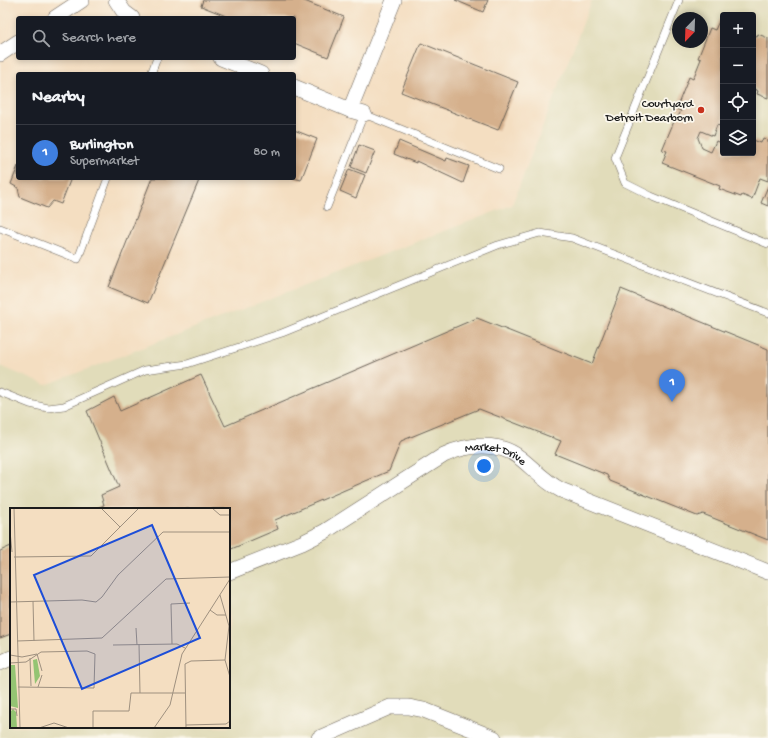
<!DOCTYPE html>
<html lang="en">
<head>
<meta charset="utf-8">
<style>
  body { margin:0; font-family:"Gochi Hand",sans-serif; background:#20242c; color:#f1f3f6 }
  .controls { position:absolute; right:12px; top:12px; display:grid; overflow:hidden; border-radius:4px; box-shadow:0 2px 6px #0003 }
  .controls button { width:36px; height:36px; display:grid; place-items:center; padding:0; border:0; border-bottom:1px solid #363941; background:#171b24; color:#f1f3f6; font:20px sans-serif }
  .compass { position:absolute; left:672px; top:12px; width:36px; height:36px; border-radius:50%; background:#171b24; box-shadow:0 2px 6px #0003; rotate:203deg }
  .you { position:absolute; left:484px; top:466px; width:14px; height:14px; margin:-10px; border:3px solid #fff; border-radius:50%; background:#1a73e8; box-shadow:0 0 0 6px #1a73e833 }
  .badge { display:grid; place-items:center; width:26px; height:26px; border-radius:50%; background:#b45309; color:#fff; font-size:13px; font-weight:700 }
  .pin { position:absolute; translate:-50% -33px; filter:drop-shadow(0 1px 2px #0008) }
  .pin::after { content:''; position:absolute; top:21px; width:14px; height:12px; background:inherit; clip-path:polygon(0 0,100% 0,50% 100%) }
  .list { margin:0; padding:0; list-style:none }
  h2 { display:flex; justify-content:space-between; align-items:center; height:52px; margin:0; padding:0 16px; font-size:17px }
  h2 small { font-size:13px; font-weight:400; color:#9ea1a6 }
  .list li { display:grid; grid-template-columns:26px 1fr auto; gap:12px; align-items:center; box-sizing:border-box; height:56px; padding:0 16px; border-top:1px solid #363941 }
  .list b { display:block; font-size:15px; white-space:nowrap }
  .list p { margin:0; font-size:13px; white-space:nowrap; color:#9ea1a6 }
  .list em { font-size:13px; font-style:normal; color:#9ea1a6 }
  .icon { flex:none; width:22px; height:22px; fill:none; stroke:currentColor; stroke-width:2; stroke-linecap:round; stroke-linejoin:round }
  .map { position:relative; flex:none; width:768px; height:738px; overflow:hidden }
  .search { position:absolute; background:#171b24; box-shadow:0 2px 6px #0003; left:16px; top:16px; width:280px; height:44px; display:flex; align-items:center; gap:10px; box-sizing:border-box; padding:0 14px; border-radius:4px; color:#9ea1a6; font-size:15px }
  .panel { position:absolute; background:#171b24; box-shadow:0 2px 6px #0003; left:16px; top:72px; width:280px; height:108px; border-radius:4px }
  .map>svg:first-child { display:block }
  .built { fill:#e1dcba; fill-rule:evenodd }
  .building { fill:#d5b08c }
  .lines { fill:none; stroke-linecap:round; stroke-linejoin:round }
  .service-casing { stroke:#686056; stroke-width:8 }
  .minor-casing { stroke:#686056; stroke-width:16 }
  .service { stroke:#fff; stroke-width:7 }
  .minor { stroke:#fff; stroke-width:15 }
  .poi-dot { fill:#c8321e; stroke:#fbf7ec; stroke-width:1.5 }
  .labels { text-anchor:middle; stroke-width:3.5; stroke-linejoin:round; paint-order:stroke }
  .poi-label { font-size:12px; fill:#1c1c1c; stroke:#fbf7ec; text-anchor:end }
  .street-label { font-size:12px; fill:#1c1c1c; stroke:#fbf7ec }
  .inset-road { fill:none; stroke:#9e907f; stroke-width:1 }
  .view { fill:#1d4ed8; fill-opacity:0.15; stroke:#1d4ed8; stroke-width:2 }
  .inset-edge { fill:none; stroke:#1c1c1c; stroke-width:2 }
</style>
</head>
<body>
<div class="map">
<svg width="768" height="738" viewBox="0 0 768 738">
  <rect width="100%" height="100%" fill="#fbf7ec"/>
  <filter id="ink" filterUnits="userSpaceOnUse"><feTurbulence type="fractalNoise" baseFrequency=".025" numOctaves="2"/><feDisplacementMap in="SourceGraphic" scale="8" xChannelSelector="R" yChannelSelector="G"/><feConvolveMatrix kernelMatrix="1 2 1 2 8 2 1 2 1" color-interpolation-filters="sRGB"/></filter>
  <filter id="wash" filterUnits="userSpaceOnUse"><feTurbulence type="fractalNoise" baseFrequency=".012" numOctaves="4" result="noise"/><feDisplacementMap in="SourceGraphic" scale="16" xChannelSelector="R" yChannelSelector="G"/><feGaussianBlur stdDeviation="0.9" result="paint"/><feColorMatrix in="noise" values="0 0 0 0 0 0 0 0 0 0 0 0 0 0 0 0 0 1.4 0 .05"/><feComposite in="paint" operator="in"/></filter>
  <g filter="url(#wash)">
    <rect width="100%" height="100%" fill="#f4dec1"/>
    <path class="built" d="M592 0H768V738H0V366L46 385 512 205ZM723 15H753V153H723ZM678 18H702V42H678ZM11 509H229V727H11Z"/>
    <g id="blocks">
      <path class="building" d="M203 0H302L344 17 328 57 294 43V18H231L201 6Z
        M455 0H488L483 12Z
        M720 19 723 20V127L717 125 713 136 701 131 698 138 702 148 711 152 716 141 723 144V153H753V140L761 143 763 138 768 140V181L760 178 752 199 742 195 741 197 719 189 720 186 662 163 667 151 662 150 675 119H677L681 111 676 109 689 77 693 79 701 59 698 58 710 28 715 30Z
        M758 34 768 38V98L757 94 758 91 753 88V35L757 36Z
        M421 43 518 82 498 130 401 92Z
        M294 130 317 139 301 180 294 178Z
        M399 141 446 161 447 158 469 166 463 183 416 161V163L394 154Z
        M359 145 375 151 366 173 351 167Z
        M18 166V178H71L61 204 53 201 47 208 20 197 18 188 11 184Z
        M349 169 365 175 356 198 340 191Z
        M152 178H200L148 303 109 287Z
        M768 186V206L761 203Z
        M621 289 768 349V540L703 514 697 516 610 481 607 475 555 454 561 441 479 409 401 441 389 471 275 520 278 529 229 550V509H95L104 505 101 495 119 487 87 411 114 397 120 411 201 375 225 426 477 318 592 364Z
        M11 546V634L0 638V551Z"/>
    </g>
  </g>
  <g filter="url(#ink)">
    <use href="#blocks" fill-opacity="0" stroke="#686056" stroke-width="1"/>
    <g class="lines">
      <defs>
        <path id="service" d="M679 0 615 158 625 183 651 196 768 244
          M151 74 157 58
          M327 207 364 114 499 169
          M0 228 78 259 108 178
          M0 392 30 404 48 408 64 406 145 370 187 364 282 333 498 245 540 233 572 238 768 313"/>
        <g id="minor">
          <path d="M116 0 124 12 132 18"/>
          <path d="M55 18 82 0"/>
          <path d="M0 54 18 42"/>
          <path d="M221 58 261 74"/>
          <path d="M294 87 350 110 364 114"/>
          <path d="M350 110 394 0"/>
          <path id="s1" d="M229 572 302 543 324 532 444 455C467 444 499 441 520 458 534 469 545 482 561 490L768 572"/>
          <path d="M0 663 11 658"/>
          <path d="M319 738 390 707H409L424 710 494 738"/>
        </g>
      </defs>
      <use href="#service" class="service-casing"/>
      <use href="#minor" class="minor-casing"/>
      <use href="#service" class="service"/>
      <use href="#minor" class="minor"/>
    </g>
  </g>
  <circle class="poi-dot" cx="701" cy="110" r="4"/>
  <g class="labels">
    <g class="poi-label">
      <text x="693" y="107">Courtyard<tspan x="693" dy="14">Detroit Dearborn</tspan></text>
    </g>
    <g class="street-label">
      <text dy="4" stroke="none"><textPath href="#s1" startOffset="300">Market Drive</textPath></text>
    </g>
  </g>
  <g transform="translate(10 508)">
    <rect width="220" height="220" fill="#f4dec1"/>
    <path d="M27 151 30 168 25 176 23 152ZM0 157H5L8 200 0 198ZM3 201 6 204 7 220H1L0 204Z" fill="#94c473"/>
    <path class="inset-road" d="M4 0 10 220M91 0 110 19M202 0 210 7H220M0 23 2 44M4 49 81 48 129 0M210 87 219 118 215 152 220 169M23 93 24 133M0 94 72 92 86 94 92 89 108 67 153 24H220M200 102 207 107H216M126 120 127 137M7 133 92 130 156 71 220 69M129 136 130 185M162 136 161 96 180 95M103 137 167 136 175 140M0 147 12 149 27 146 32 163M20 150 21 178M0 155 16 154 31 144 77 143 85 146 84 180 8 179M28 179 32 167M0 201H6L7 208M176 217 216 216 220 213M29 220 44 215 59 220M83 220V203H119L121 185H175M144 220 160 197 172 146 220 71M176 220 175 156 181 153 215 152"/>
    <path class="view" d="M142 17 190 130 72 181 24 67Z"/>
    <rect width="220" height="220" class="inset-edge"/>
  </g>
</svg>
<div class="controls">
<button>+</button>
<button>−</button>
<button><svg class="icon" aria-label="locate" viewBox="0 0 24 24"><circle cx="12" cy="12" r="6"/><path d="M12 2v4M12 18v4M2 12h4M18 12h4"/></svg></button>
<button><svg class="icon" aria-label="layers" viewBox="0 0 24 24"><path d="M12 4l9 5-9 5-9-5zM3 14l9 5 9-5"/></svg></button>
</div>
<svg class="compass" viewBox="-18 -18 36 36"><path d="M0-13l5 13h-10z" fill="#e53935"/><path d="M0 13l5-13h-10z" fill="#9ea1a6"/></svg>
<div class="you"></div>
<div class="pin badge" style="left:672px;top:402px;background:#3f7fe0">1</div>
<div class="search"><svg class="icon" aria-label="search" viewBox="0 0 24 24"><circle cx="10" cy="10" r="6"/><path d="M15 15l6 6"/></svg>Search here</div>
<section class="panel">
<h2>Nearby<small></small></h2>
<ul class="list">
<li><span class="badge" style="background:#3f7fe0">1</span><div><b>Burlington</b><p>Supermarket</p></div><em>80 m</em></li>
</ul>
</section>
</div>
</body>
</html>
